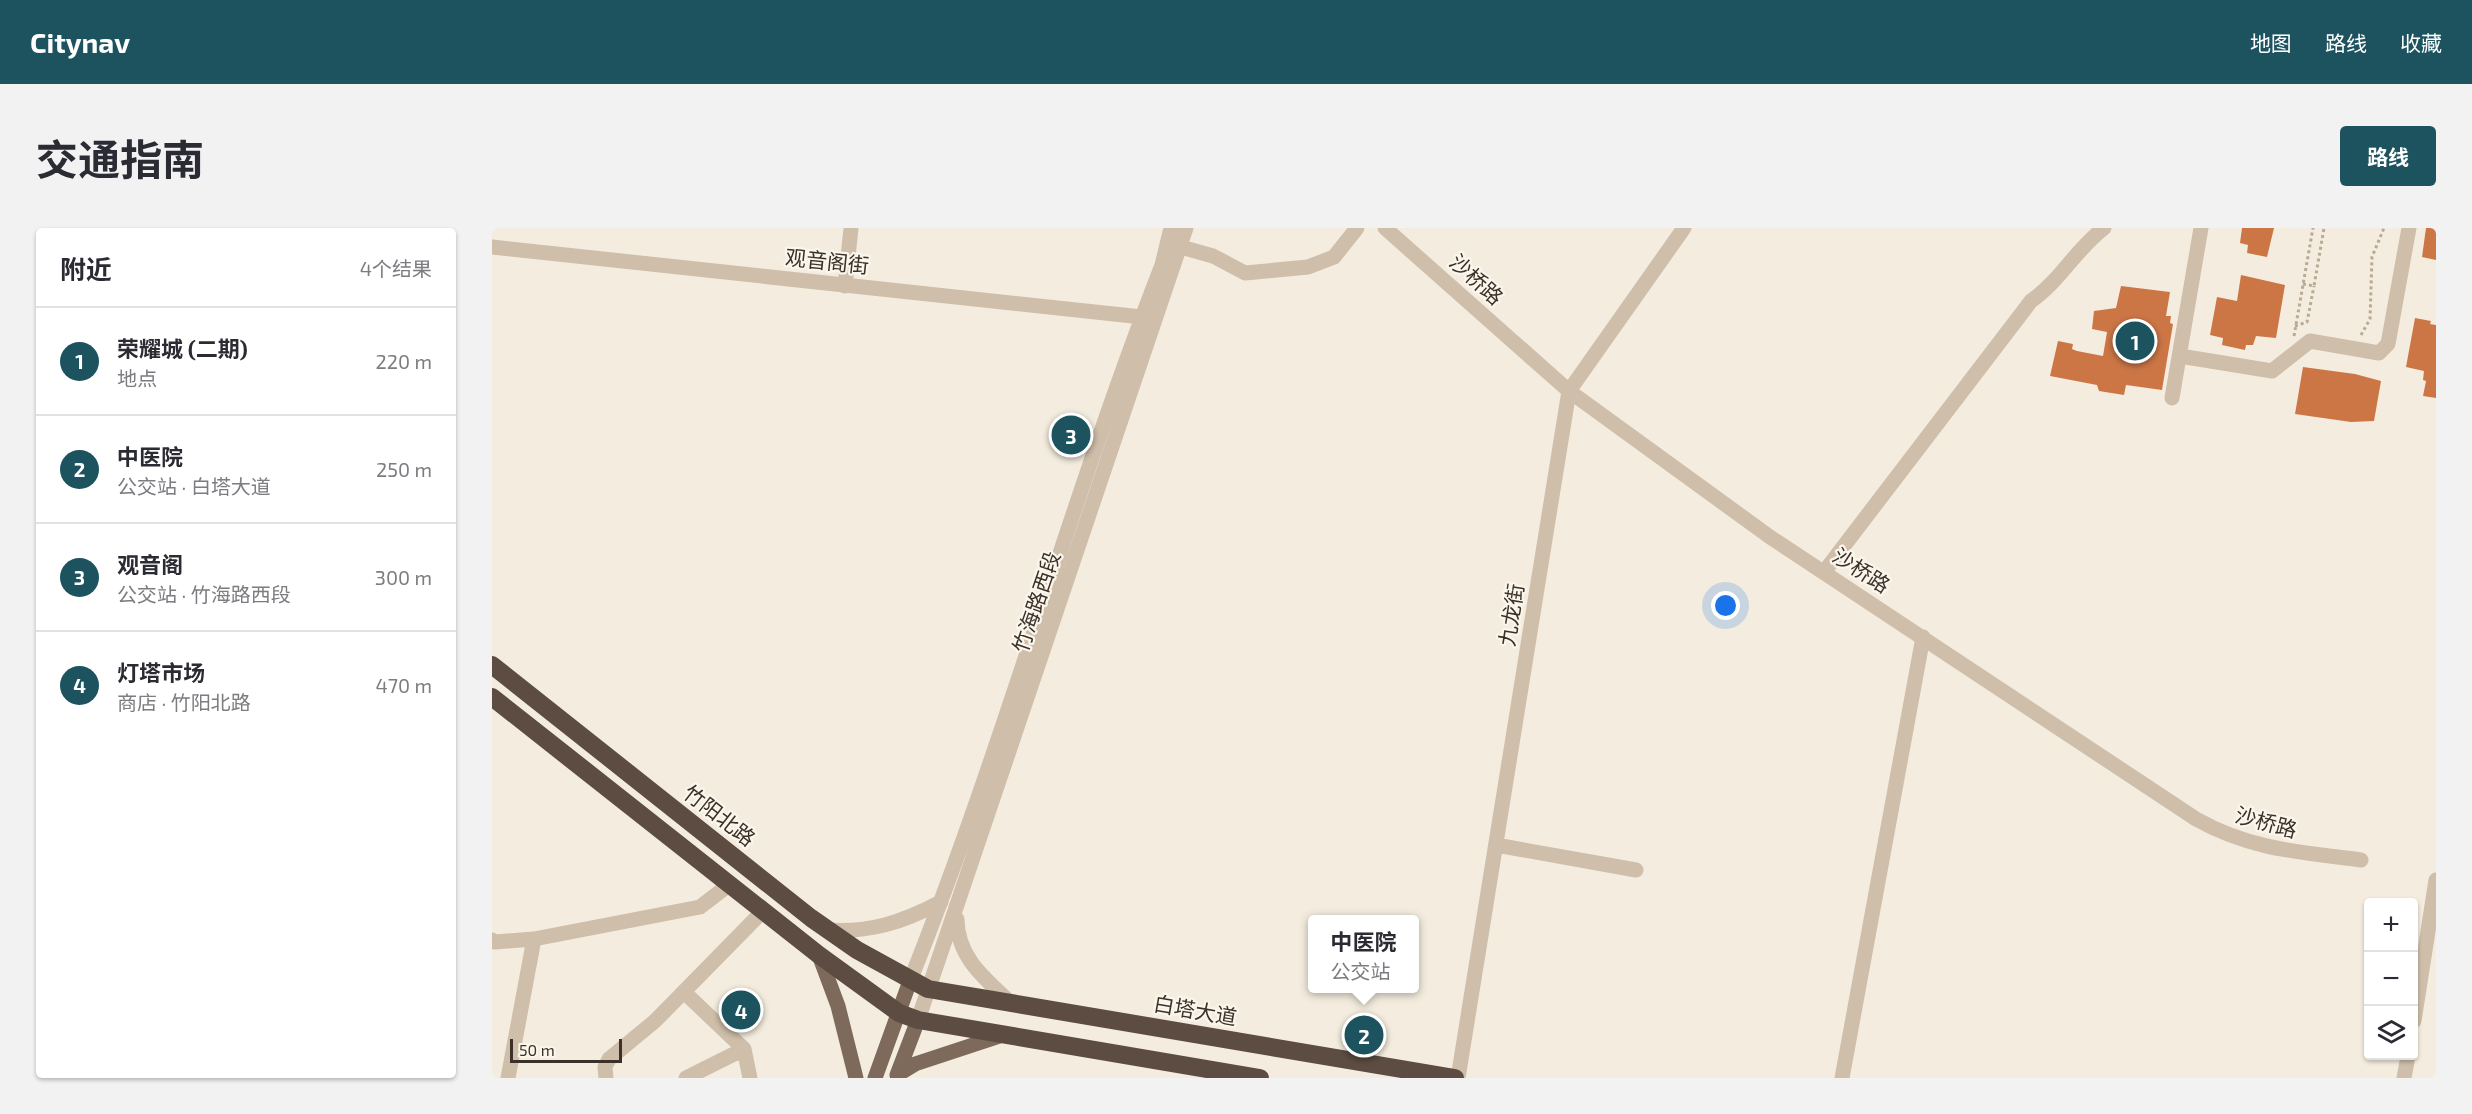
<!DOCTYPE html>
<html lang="zh">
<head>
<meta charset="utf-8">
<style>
  body { margin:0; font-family:"Exo 2","Noto Sans SC",sans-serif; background:#f2f2f3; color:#2b2b33 }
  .controls { position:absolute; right:18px; bottom:18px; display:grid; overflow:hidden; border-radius:6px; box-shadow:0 2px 4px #0004 }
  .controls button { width:54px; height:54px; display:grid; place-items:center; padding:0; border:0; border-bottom:2px solid #e1e1e2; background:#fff; color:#2b2b33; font:30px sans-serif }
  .scale { position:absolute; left:18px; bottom:15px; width:112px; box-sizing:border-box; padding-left:6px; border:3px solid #3b312a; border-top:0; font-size:16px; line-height:21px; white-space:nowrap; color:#3b312a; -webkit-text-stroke:4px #fbf6ec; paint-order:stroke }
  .you { position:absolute; left:1234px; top:378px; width:21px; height:21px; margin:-15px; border:4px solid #fff; border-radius:50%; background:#1a73e8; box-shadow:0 0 0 9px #1a73e833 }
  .badge { display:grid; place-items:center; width:39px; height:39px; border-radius:50%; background:#1c535f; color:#fff; font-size:20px; font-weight:700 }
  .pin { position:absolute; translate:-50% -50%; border:3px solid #fff; box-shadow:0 2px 6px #0006 }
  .popup { position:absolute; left:816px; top:687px; width:111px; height:78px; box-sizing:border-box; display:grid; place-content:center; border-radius:6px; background:#fff; filter:drop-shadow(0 2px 4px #0005); font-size:20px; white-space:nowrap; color:#7c7c81 }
  .popup b { font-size:22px; color:#2b2b33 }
  .popup::after { content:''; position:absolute; left:50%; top:100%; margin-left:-12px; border:12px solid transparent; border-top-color:#fff }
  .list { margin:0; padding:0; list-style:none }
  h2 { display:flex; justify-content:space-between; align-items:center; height:78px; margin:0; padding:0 24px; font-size:26px }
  h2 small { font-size:20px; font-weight:400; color:#7c7c81 }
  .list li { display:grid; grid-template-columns:39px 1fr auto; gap:18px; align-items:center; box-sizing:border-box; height:108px; padding:0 24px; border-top:2px solid #e1e1e2 }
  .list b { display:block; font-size:22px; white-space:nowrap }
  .list p { margin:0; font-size:20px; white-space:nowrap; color:#7c7c81 }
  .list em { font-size:20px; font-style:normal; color:#7c7c81 }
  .icon { flex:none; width:33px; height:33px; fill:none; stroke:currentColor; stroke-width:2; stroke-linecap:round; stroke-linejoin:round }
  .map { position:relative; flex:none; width:1944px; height:850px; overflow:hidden; border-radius:6px }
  header { display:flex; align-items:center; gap:36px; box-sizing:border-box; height:84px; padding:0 30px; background:#1c535f; color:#fff }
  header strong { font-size:28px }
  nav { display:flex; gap:33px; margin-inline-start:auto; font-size:21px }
  .intro { display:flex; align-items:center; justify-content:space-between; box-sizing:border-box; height:144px; padding:0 36px }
  h1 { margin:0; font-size:42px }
  .button { padding:15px 27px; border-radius:6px; background:#1c535f; color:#fff; font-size:21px; font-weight:700 }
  main { display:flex; gap:36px; padding:0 36px }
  aside { flex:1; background:#fff; border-radius:6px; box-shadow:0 2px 4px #0004 }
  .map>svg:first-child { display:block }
  .building { fill:#cc7646 }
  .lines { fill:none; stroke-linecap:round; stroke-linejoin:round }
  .path { stroke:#baa994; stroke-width:3; stroke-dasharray:3 3; stroke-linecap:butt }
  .minor { stroke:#cebeaa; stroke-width:15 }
  .major { stroke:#7d6a5a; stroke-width:15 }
  .highway { stroke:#5c4c41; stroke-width:18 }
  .labels { text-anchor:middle; stroke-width:4.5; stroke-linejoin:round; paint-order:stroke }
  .street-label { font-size:21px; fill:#3b312a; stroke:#fbf6ec }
</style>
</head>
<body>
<header>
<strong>Citynav</strong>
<nav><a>地图</a><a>路线</a><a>收藏</a></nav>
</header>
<div class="intro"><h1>交通指南</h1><a class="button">路线</a></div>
<main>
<aside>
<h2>附近<small>4个结果</small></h2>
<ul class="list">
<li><span class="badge">1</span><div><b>荣耀城 (二期)</b><p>地点</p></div><em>220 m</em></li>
<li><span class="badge">2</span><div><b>中医院</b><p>公交站 · 白塔大道</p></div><em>250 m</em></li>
<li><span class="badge">3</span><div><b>观音阁</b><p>公交站 · 竹海路西段</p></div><em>300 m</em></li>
<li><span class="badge">4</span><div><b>灯塔市场</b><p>商店 · 竹阳北路</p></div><em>470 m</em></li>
</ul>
</aside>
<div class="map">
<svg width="1944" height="850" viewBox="0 0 1944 850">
  <rect width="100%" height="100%" fill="#f4eddf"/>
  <path class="building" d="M1750 0H1782L1775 29 1755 25 1756 17 1748 15Z
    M1934 0H1944V32L1930 29Z
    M1749 47 1793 57 1784 110 1764 108 1761 117H1754L1753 122 1730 117 1731 110 1718 107 1725 69 1745 73Z
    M1629 58 1678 64 1674 88H1679L1678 95 1681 96 1670 162 1634 157 1632 167 1607 163 1605 157 1558 148 1566 113 1581 116 1580 121 1585 123 1611 128 1615 104 1600 101 1602 83 1624 80Z
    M1923 90 1939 93 1938 96 1944 97V170L1931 168 1934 153 1931 152 1932 143 1914 139Z
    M1811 139 1863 146 1889 153 1882 193 1859 194 1803 186Z"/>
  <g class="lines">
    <path class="path" d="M1811 56 1822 58 1832 0
      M1803 98 1815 94 1822 58
      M1869 107 1878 91 1880 29 1892 0
      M1802 108 1821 0"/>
    <path class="minor" d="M893 0 1077 163 1278 309 1704 591C1759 622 1809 624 1869 632
      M0 19 659 90
      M689 19 721 28 753 45 816 39 842 29 865 0
      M353 58 359 0
      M1688 128 1780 143 1818 113 1887 125 1896 116 1917 0
      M1680 170 1709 0
      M1332 344 1539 73C1568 53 1584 21 1612 0
      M1004 617 1144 642
      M465 691C465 729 493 751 519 775
      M335 702C378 705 411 694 449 674
      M0 712 3 714 42 711
      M418 753C512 518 578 273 670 37L679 0
      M192 764 252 821
      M426 792 694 0
      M1922 793 1944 652
      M16 850 42 711 208 679 238 656
      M114 850 113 839 117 831 163 793 271 683
      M194 850 252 821 258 850
      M966 850 1077 163 1192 0
      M1350 850 1431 409
      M1912 850 1916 828"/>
    <path class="major" d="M327 727 346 778 364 850
      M405 847 423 836 511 807
      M405 847 426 792
      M383 850 418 753"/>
    <path class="highway" d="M0 437 319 690 365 722 436 761 963 850
      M0 469 327 727 407 785 426 792 768 850"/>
  </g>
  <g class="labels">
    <g class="street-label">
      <text transform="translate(335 34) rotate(6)" y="7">观音阁街</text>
      <text transform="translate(984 52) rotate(42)" y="7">沙桥路</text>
      <text transform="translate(1369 343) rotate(33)" y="7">沙桥路</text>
      <text transform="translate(545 374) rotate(-71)" y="7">竹海路西段</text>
      <text transform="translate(1020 387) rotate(-81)" y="7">九龙街</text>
      <text transform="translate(227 588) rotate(38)" y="7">竹阳北路</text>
      <text transform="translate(1774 595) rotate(15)" y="7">沙桥路</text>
      <text transform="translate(703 783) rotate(10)" y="7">白塔大道</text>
    </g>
  </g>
</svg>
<div class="controls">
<button>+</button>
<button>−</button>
<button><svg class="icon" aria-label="layers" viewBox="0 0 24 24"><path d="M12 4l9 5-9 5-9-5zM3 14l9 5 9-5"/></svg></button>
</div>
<div class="scale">50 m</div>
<div class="you"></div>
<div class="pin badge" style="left:1643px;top:113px">1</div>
<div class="pin badge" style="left:872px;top:807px">2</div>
<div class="popup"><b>中医院</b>公交站</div>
<div class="pin badge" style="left:579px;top:207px">3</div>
<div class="pin badge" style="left:249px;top:782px">4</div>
</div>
</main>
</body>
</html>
